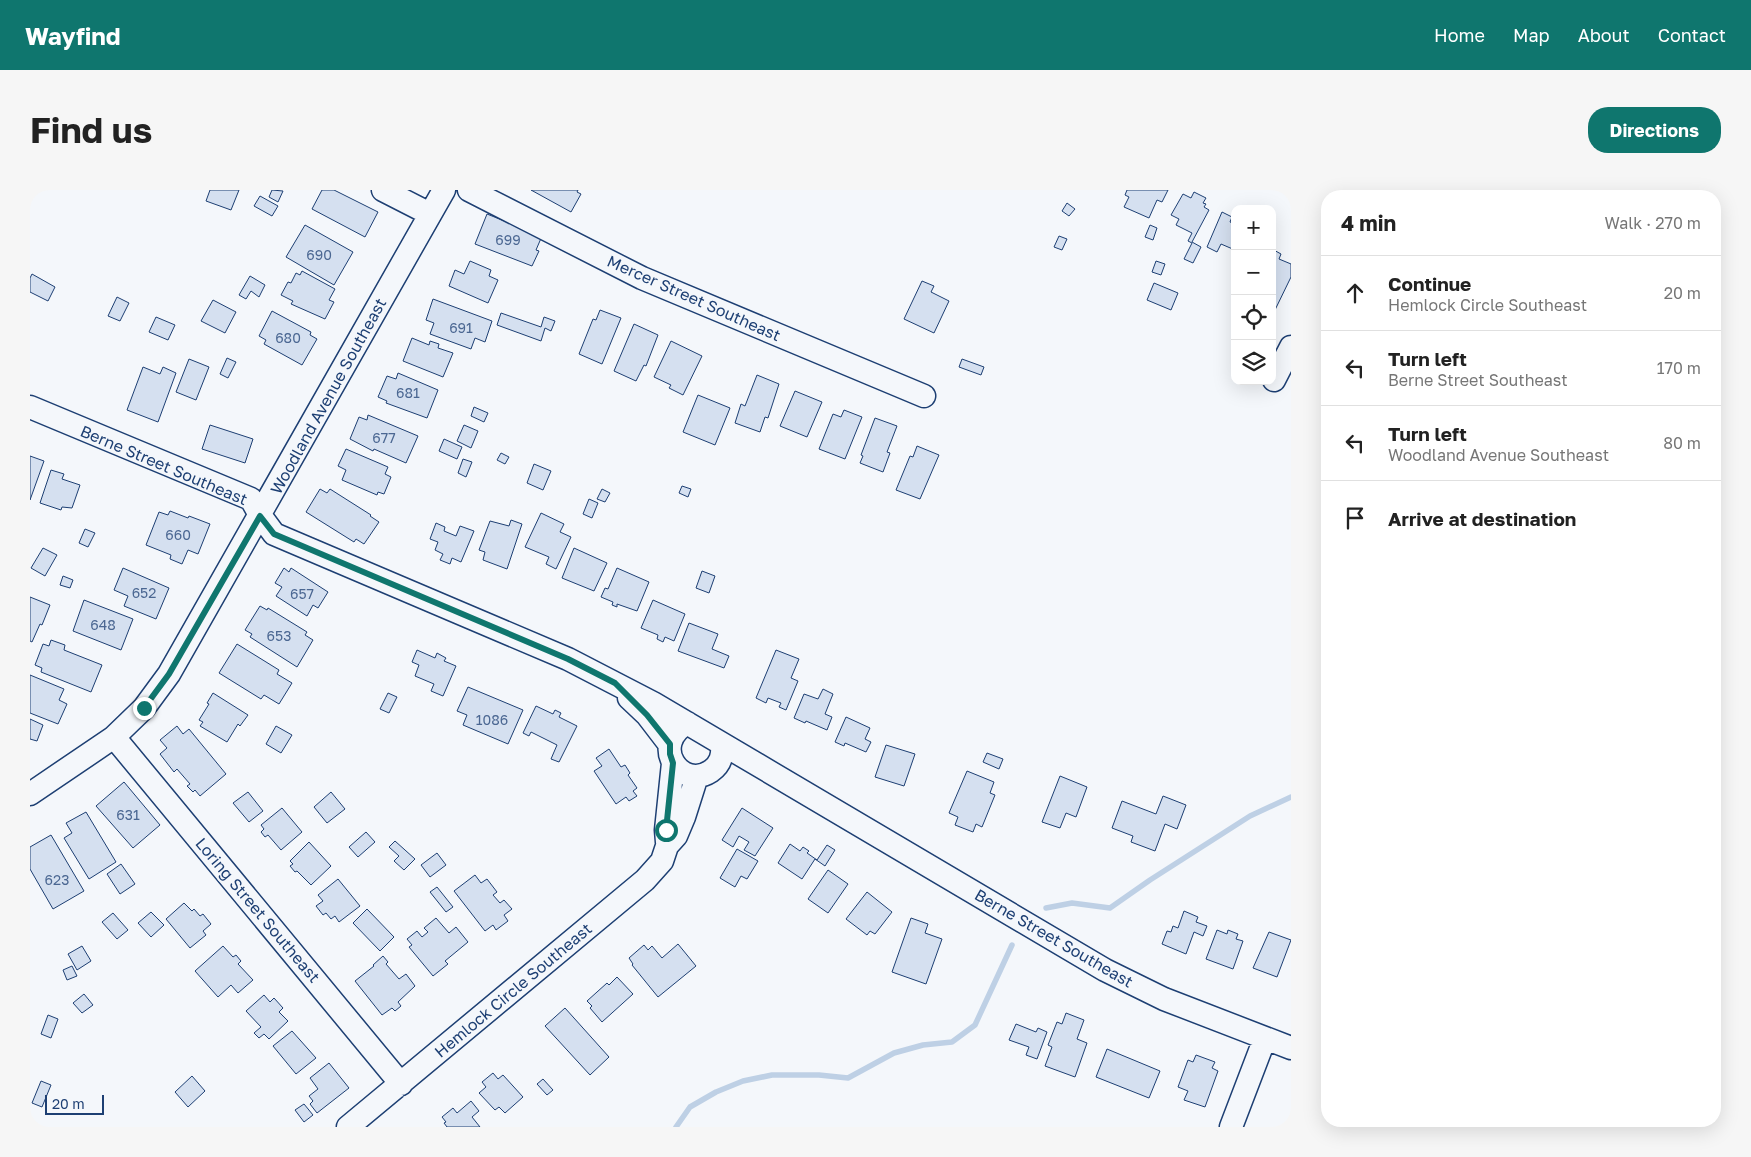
<!DOCTYPE html>
<html lang="en">
<head>
<meta charset="utf-8">
<style>
  body { margin:0; font-family:"Golos Text",sans-serif; background:#f6f6f6; color:#222 }
  .controls { position:absolute; right:15px; top:15px; display:grid; overflow:hidden; border-radius:10px; box-shadow:0 5px 20px #0002 }
  .controls button { width:45px; height:45px; display:grid; place-items:center; padding:0; border:0; border-bottom:1px solid #e0e0e0; background:#fff; color:#222; font:25px sans-serif }
  .scale { position:absolute; left:15px; bottom:12px; width:59px; box-sizing:border-box; padding-left:5px; border:2px solid #1d3f73; border-top:0; font-size:14px; line-height:18px; white-space:nowrap; color:#1d3f73; -webkit-text-stroke:4px #f4f7fb; paint-order:stroke }
  .stop { position:absolute; width:15px; height:15px; margin:-11px; border:4px solid #0f766e; border-radius:50%; background:#fff }
  .stop.end { background:#0f766e; border-color:#fff; box-shadow:0 1px 5px #0008 }
  .list { margin:0; padding:0; list-style:none }
  h2 { display:flex; justify-content:space-between; align-items:center; height:65px; margin:0; padding:0 20px; font-size:21px }
  h2 small { font-size:16px; font-weight:400; color:#767676 }
  .list li { display:grid; grid-template-columns:32px 1fr auto; gap:15px; align-items:center; box-sizing:border-box; height:75px; padding:0 20px; border-top:1px solid #e0e0e0 }
  .list b { display:block; font-size:19px; white-space:nowrap }
  .list p { margin:0; font-size:16px; white-space:nowrap; color:#767676 }
  .list em { font-size:16px; font-style:normal; color:#767676 }
  .icon { flex:none; width:28px; height:28px; fill:none; stroke:currentColor; stroke-width:2; stroke-linecap:round; stroke-linejoin:round }
  .map { position:relative; flex:none; width:1261px; height:937px; overflow:hidden; border-radius:20px }
  header { display:flex; align-items:center; gap:30px; box-sizing:border-box; height:70px; padding:0 25px; background:#0f766e; color:#fff }
  header strong { font-size:24px }
  nav { display:flex; gap:28px; margin-inline-start:auto; font-size:18px }
  .intro { display:flex; align-items:center; justify-content:space-between; box-sizing:border-box; height:120px; padding:0 30px }
  h1 { margin:0; font-size:35px }
  .button { padding:12px 22px; border-radius:20px; background:#0f766e; color:#fff; font-size:18px; font-weight:700 }
  main { display:flex; gap:30px; padding:0 30px }
  aside { flex:1; background:#fff; border-radius:20px; box-shadow:0 5px 20px #0002 }
  .map>svg:first-child { display:block }
  .lines { fill:none; stroke-linecap:round; stroke-linejoin:round }
  .stream { stroke:#bed0e5; stroke-width:5.5 }
  .building { fill:#d5e0f0; stroke:#1d3f73 }
  .minor-casing { stroke:#1d3f73; stroke-width:25 }
  .minor { stroke:#f4f7fb; stroke-width:22 }
  .route { stroke:#0f766e; stroke-width:6 }
  .labels { text-anchor:middle; stroke-width:4; stroke-linejoin:round; paint-order:stroke }
  .number-label { font-size:14px; fill:#4b6792 }
  .street-label { font-size:16px; fill:#1d3f73; stroke:#f4f7fb }
</style>
</head>
<body>
<header>
<strong>Wayfind</strong>
<nav><a>Home</a><a>Map</a><a>About</a><a>Contact</a></nav>
</header>
<div class="intro"><h1>Find us</h1><a class="button">Directions</a></div>
<main>
<div class="map">
<svg width="1261" height="937" viewBox="0 0 1261 937">
  <rect width="100%" height="100%" fill="#f4f7fb"/>
  <g class="lines">
    <path class="stream" d="M1016 718 1042 713 1080 718 1120 690 1220 626 1261 607
      M646 937 660 917 686 902 713 891 742 885H789L818 888 864 863 893 855 922 852 945 835 982 755"/>
  </g>
  <path class="building" d="M180 0H209L201 20 176 11Z
    M242 0 253 1 248 12 239 7Z
    M292 0H304L348 22 335 47 282 19Z
    M501 0H548L547 2 551 4 541 22Z
    M1097 0H1138L1132 12 1127 10 1119 28 1094 17 1099 7 1095 5Z
    M1164 2 1176 8 1173 13 1176 14 1174 17 1179 20 1162 52 1171 57 1163 73 1154 69 1162 53 1158 51 1162 43 1146 35 1149 29 1141 25 1153 4 1161 8Z
    M230 6 248 16 242 26 224 16Z
    M1037 13 1045 19 1039 26 1032 21Z
    M1192 22 1202 27 1200 32 1205 34V60L1191 54 1187 62 1177 57Z
    M457 24 512 46 506 60 509 61 502 76 445 54Z
    M275 35 323 62 304 95 256 67Z
    M1120 35 1127 38 1123 50 1115 47Z
    M1029 46 1037 49 1032 60 1024 57Z
    M1242 59 1251 64 1249 69 1261 74V87L1244 122 1242 121Z
    M440 71 461 80 459 86 468 90 458 113 419 96 425 80 434 84Z
    M1126 71 1135 74 1131 85 1122 82Z
    M272 81 305 99 299 110 304 112 295 129 261 114 263 111 251 105 258 92 261 93 266 83 270 85Z
    M2 84 25 97 18 111 0 102V88Z
    M220 86 235 95 229 107 221 101 216 109 209 105Z
    M892 91 904 96 901 102 919 111 904 143 874 129Z
    M1124 93 1148 103 1141 120 1117 110Z
    M87 107 99 113 90 131 78 126Z
    M403 109 462 131 455 152 445 148 441 159 400 144 404 133 396 130Z
    M183 110 206 122 195 143 171 131Z
    M570 120 591 128 572 174 549 164 563 129 566 130Z
    M242 121 281 142 280 145 287 149 272 175 234 154 236 150 229 146Z
    M471 123 511 137 514 127 525 131 521 141 515 138 511 151 467 135Z
    M126 127 145 135 138 150 119 142Z
    M604 134 628 145 616 176 614 175 606 191 584 181Z
    M382 148 399 155 400 151 409 154 408 158 423 163 413 187 373 171Z
    M641 151 672 166 653 205 639 198 641 195 624 187Z
    M197 168 206 172 198 188 190 184Z
    M159 169 179 177 166 210 146 202Z
    M932 169 954 177 951 185 929 177Z
    M113 177 130 184 133 177 146 183 128 232 97 220Z
    M368 183 408 200 397 228 356 213 357 211 348 207 357 186 366 189Z
    M727 185 749 194 738 228 735 227 730 242 705 233 711 214 715 216Z
    M765 201 792 212 777 247 750 236Z
    M668 205 700 218 685 255 653 242Z
    M444 217 458 223 454 232 441 226Z
    M814 220 832 227 815 269 789 259 803 224 811 227Z
    M338 225 388 246 376 273 344 259 343 261 320 249 329 227 337 230Z
    M845 228 867 236 857 262 860 263 853 282 830 273 833 266 831 265Z
    M180 235 223 249 215 273 172 259Z
    M434 235 448 241 441 258 427 251Z
    M414 249 432 257 427 269 409 261Z
    M887 256 909 265 890 309 866 300 880 266 883 267Z
    M316 259 358 277 355 284 361 287 354 304 348 302 347 305 312 290 316 280 308 276Z
    M471 263 479 267 475 274 467 270Z
    M0 266 14 271 0 310Z
    M433 269 442 272 436 287 428 283Z
    M504 274 521 281 513 300 497 293Z
    M21 280 34 284 32 289 50 295 42 318 32 317 31 320 10 313Z
    M652 296 661 299 658 307 649 303Z
    M290 299 297 303 300 299 341 325 340 326 349 332 334 354 326 349 324 352 276 322Z
    M572 299 580 303 575 312 567 309Z
    M559 309 568 313 562 328 553 324Z
    M140 321 158 328 159 326 180 334 168 364 158 360 152 374 140 369 141 365 116 355 129 322 138 325Z
    M511 323 534 334 530 342 541 347 526 379 516 374 519 367 495 357Z
    M481 330 492 334 477 379 453 370 455 362 449 360 460 331 479 336Z
    M406 333 415 337 414 341 426 346 430 336 444 341 431 372 422 368 420 374 410 370 413 364 405 360 408 352 400 349Z
    M55 339 65 343 58 357 49 353Z
    M13 358 27 365 15 386 1 378Z
    M544 358 577 373 564 401 532 388Z
    M93 378 139 398 126 429 94 416 98 406 84 400Z
    M254 378 259 382 261 378 298 402 288 418 283 415 277 426 246 406 252 397 245 393Z
    M587 378 619 392 607 421 587 414V417L582 415 583 412 571 407 575 398 578 399Z
    M672 381 685 386 679 403 666 398Z
    M33 386 43 390 40 398 30 395Z
    M0 407 20 415 12 435 10 434 2 452 0 451Z
    M54 410 103 429 91 460 43 441Z
    M623 410 655 424 644 451 635 447 633 452 627 449 628 445 611 438Z
    M230 416 237 420 238 418 277 442 275 445 283 450 267 477 220 447 222 444 215 440Z
    M659 433 688 444 682 459 699 466 694 478 648 461Z
    M21 450 35 455 34 460 72 475 61 502 11 482 12 478 5 475 13 454 19 456Z
    M207 454 249 480 247 484 262 493 249 514 234 505 231 509 189 483Z
    M387 460 405 468 407 463 416 468 414 471 426 476 413 506 401 501 404 494 385 486 389 475 382 472Z
    M746 460 769 469 761 488 768 491 756 520 749 517 751 513 738 508 736 513 726 508Z
    M0 485 34 499 29 510 37 514 28 534 0 523Z
    M438 497 493 520 478 554 433 535 437 525 427 521Z
    M793 499 803 504 795 524 802 527 797 540 776 531 775 533 764 528 774 504 788 509Z
    M183 503 218 525 210 536 208 534 197 552 170 536 173 532 169 530 179 514 177 513Z
    M358 503 367 507 359 523 350 519Z
    M506 516 523 524 525 520 531 523 529 527 547 536 529 572 521 569 527 555 501 542 499 546 493 543Z
    M816 527 840 538 835 549 841 552 836 562 815 553 814 556 805 552Z
    M0 529 13 535 7 551 0 549Z
    M147 536 153 544 159 539 196 584 170 606 165 600 163 602 157 596 160 594 147 579 144 582 130 564 137 558 130 550Z
    M246 536 262 545 251 563 236 554Z
    M856 555 885 564 874 596 845 587Z
    M579 559 591 577 595 575 600 583 598 585 607 598 603 601 607 606 599 611 596 607 586 614 564 581 572 576 566 568Z
    M957 563 973 569 969 579 953 572Z
    M937 581 964 592 960 603 965 605 952 637 946 634 943 642 925 635 928 627 919 623Z
    M1030 586 1057 597 1046 627 1036 623 1030 638 1012 632Z
    M94 592 130 635 103 658 66 616Z
    M218 602 233 621 219 632 203 613Z
    M301 602 315 619 297 633 284 617Z
    M1133 606 1156 615 1147 639 1135 634 1125 661 1101 652 1103 646 1082 638 1092 611 1126 624Z
    M252 618 272 642 251 660 238 645 235 647 231 642 234 639 231 635Z
    M712 618 743 638 725 666 714 660 719 652 709 646 703 657 692 650Z
    M56 622 86 672 59 689 34 648 42 643 36 633Z
    M336 642 345 652 328 667 319 657Z
    M21 645 54 701 23 719 0 679V657Z
    M365 651 385 669 374 680 364 671 369 666 359 657Z
    M279 652 301 676 281 695 267 681 265 682 260 676 263 674 260 671Z
    M760 654 770 661 773 657 779 661 777 663 787 670 797 655 805 660 795 676 785 669 772 689 748 673Z
    M707 659 728 671 717 689 711 686 705 697 690 688Z
    M407 663 416 675 400 687 391 675Z
    M91 674 105 694 90 704 77 684Z
    M798 680 818 694 798 723 778 709Z
    M445 685 451 693 457 689 467 702 463 705 470 713 474 710 482 719 474 725 478 731 466 740 463 735 455 741 424 701Z
    M308 689 330 716 309 732 305 726 301 729 296 723 293 725 286 716 293 711 288 705Z
    M407 697 423 717 416 722 400 702Z
    M837 702 862 722 845 744 840 741 837 745 816 729Z
    M154 713 162 721 164 719 170 726 173 724 181 734 173 741 176 745 160 758 136 729Z
    M337 719 364 747 350 761 323 733Z
    M1154 721 1168 727 1166 732 1177 736 1173 746 1164 742 1156 764 1132 754 1137 741 1141 742 1143 736 1148 738Z
    M121 722 134 735 121 747 108 733Z
    M83 723 98 740 87 749 72 732Z
    M406 728 419 743 426 737 438 752 415 771 418 774 403 786 379 757 382 755 377 749 387 741 392 747 398 742 394 738Z
    M881 728 898 734 895 743 912 749 896 794 862 782Z
    M1187 740 1197 744 1198 740 1208 744 1206 749 1213 751 1203 779 1176 769Z
    M1239 742 1261 750 1247 787 1223 778Z
    M648 754 666 776 628 807 602 775 603 774 599 768 614 755 618 760 622 756 632 768Z
    M52 756 61 771 47 780 38 764Z
    M193 756 203 767 206 765 211 771 208 774 223 790 208 803 201 795 188 807 165 781Z
    M353 766 358 772 356 774 369 789 376 784 385 796 368 812 371 816 365 821 362 818 352 825 325 791 344 776 343 775Z
    M42 776 47 786 37 790 33 780Z
    M587 787 603 804 572 832 560 818 562 816 557 811 577 793 579 795Z
    M54 804 63 815 52 823 43 813Z
    M234 805 240 812 244 808 253 818 249 822 258 831 239 849 234 844 229 848 224 843 231 837 216 821Z
    M535 818 579 867 560 885 515 836Z
    M1036 823 1054 830 1047 849 1057 853 1045 887 1015 876 1022 857 1018 855 1027 832 1032 834Z
    M18 825 28 829 21 848 11 844Z
    M986 834 1006 842 1008 838 1017 842 1007 869 996 865 999 857 979 850Z
    M262 841 286 868 266 884 243 856Z
    M1077 859 1130 881 1119 908 1066 887Z
    M1166 865 1185 872 1182 878 1188 881 1175 917 1154 910 1158 901 1148 897 1158 870 1163 872Z
    M299 873 319 898 287 923 280 914 283 911 279 906 288 899 280 888Z
    M463 883 468 889 473 885 493 907 475 923 469 917 465 920 449 903 456 897 452 892Z
    M162 886 175 901 158 917 145 902Z
    M513 889 523 900 517 905 507 894Z
    M11 891 21 895 12 917 2 913Z
    M441 911 449 921 442 927 450 937H417L414 933 416 932 412 927 423 918 427 923Z
    M274 914 283 925 274 932 265 920Z"/>
  <g class="lines">
    <defs>
      <path id="minor" d="M353 0 400 24
        M439 0 612 88 894 206
        M1244 190 1261 157
        M0 217 221 309 230 325 244 344 538 469 623 513 1075 780 1134 809 1261 858
        M599 508 617 525 640 555
        M657 533C619 555 651 601 681 581 691 574 693 565 692 554
        M84 547 371 894
        M0 604 84 547 114 518 139 484 414 0
        M637 652 636 640 643 573
        M318 937 615 690 632 671 637 656 646 646 654 627 667 586
        M1201 937 1235 848"/>
    </defs>
    <use href="#minor" class="minor-casing"/>
    <use href="#minor" class="minor"/>
  </g>
  <g class="lines">
    <path class="route" d="M114 518 139 484 230 326 244 344 538 469 585 493 617 525 640 554V564L643 573 636 640"/>
  </g>
  <g class="labels">
    <g class="number-label">
      <text x="478" y="55">699</text>
      <text x="289" y="70">690</text>
      <text x="431" y="143">691</text>
      <text x="258" y="153">680</text>
      <text x="378" y="208">681</text>
      <text x="354" y="253">677</text>
      <text x="148" y="350">660</text>
      <text x="114" y="408">652</text>
      <text x="272" y="409">657</text>
      <text x="73" y="440">648</text>
      <text x="249" y="451">653</text>
      <text x="462" y="535">1086</text>
      <text x="98" y="630">631</text>
      <text x="27" y="695">623</text>
    </g>
    <g class="street-label">
      <text transform="translate(664 108) rotate(24)" y="6">Mercer Street Southeast</text>
      <text transform="translate(298 206) rotate(-61)" y="6">Woodland Avenue Southeast</text>
      <text transform="translate(134 275) rotate(23)" y="6">Berne Street Southeast</text>
      <text transform="translate(228 720) rotate(50)" y="6">Loring Street Southeast</text>
      <text transform="translate(1024 748) rotate(30)" y="6">Berne Street Southeast</text>
      <text transform="translate(483 800) rotate(-40)" y="6">Hemlock Circle Southeast</text>
    </g>
  </g>
</svg>
<div class="controls">
<button>+</button>
<button>−</button>
<button><svg class="icon" aria-label="locate" viewBox="0 0 24 24"><circle cx="12" cy="12" r="6"/><path d="M12 2v4M12 18v4M2 12h4M18 12h4"/></svg></button>
<button><svg class="icon" aria-label="layers" viewBox="0 0 24 24"><path d="M12 4l9 5-9 5-9-5zM3 14l9 5 9-5"/></svg></button>
</div>
<div class="scale">20 m</div>
<div class="stop" style="left:636px;top:640px"></div>
<div class="stop end" style="left:114px;top:518px"></div>
</div>
<aside>
<h2>4 min<small>Walk · 270 m</small></h2>
<ul class="list">
<li><svg class="icon" aria-label="ahead" viewBox="0 0 24 24"><path d="M12 20V5M6 11l6-6 6 6"/></svg><div><b>Continue</b><p>Hemlock Circle Southeast</p></div><em>20 m</em></li>
<li><svg class="icon" aria-label="left" viewBox="0 0 24 24"><path d="M17 20v-9H6M10 6l-5 5 5 5"/></svg><div><b>Turn left</b><p>Berne Street Southeast</p></div><em>170 m</em></li>
<li><svg class="icon" aria-label="left" viewBox="0 0 24 24"><path d="M17 20v-9H6M10 6l-5 5 5 5"/></svg><div><b>Turn left</b><p>Woodland Avenue Southeast</p></div><em>80 m</em></li>
<li><svg class="icon" aria-label="arrive" viewBox="0 0 24 24"><path d="M6 21V4h12l-3 4 3 4H6"/></svg><div><b>Arrive at destination</b></div></li>
</ul>
</aside>
</main>
</body>
</html>
